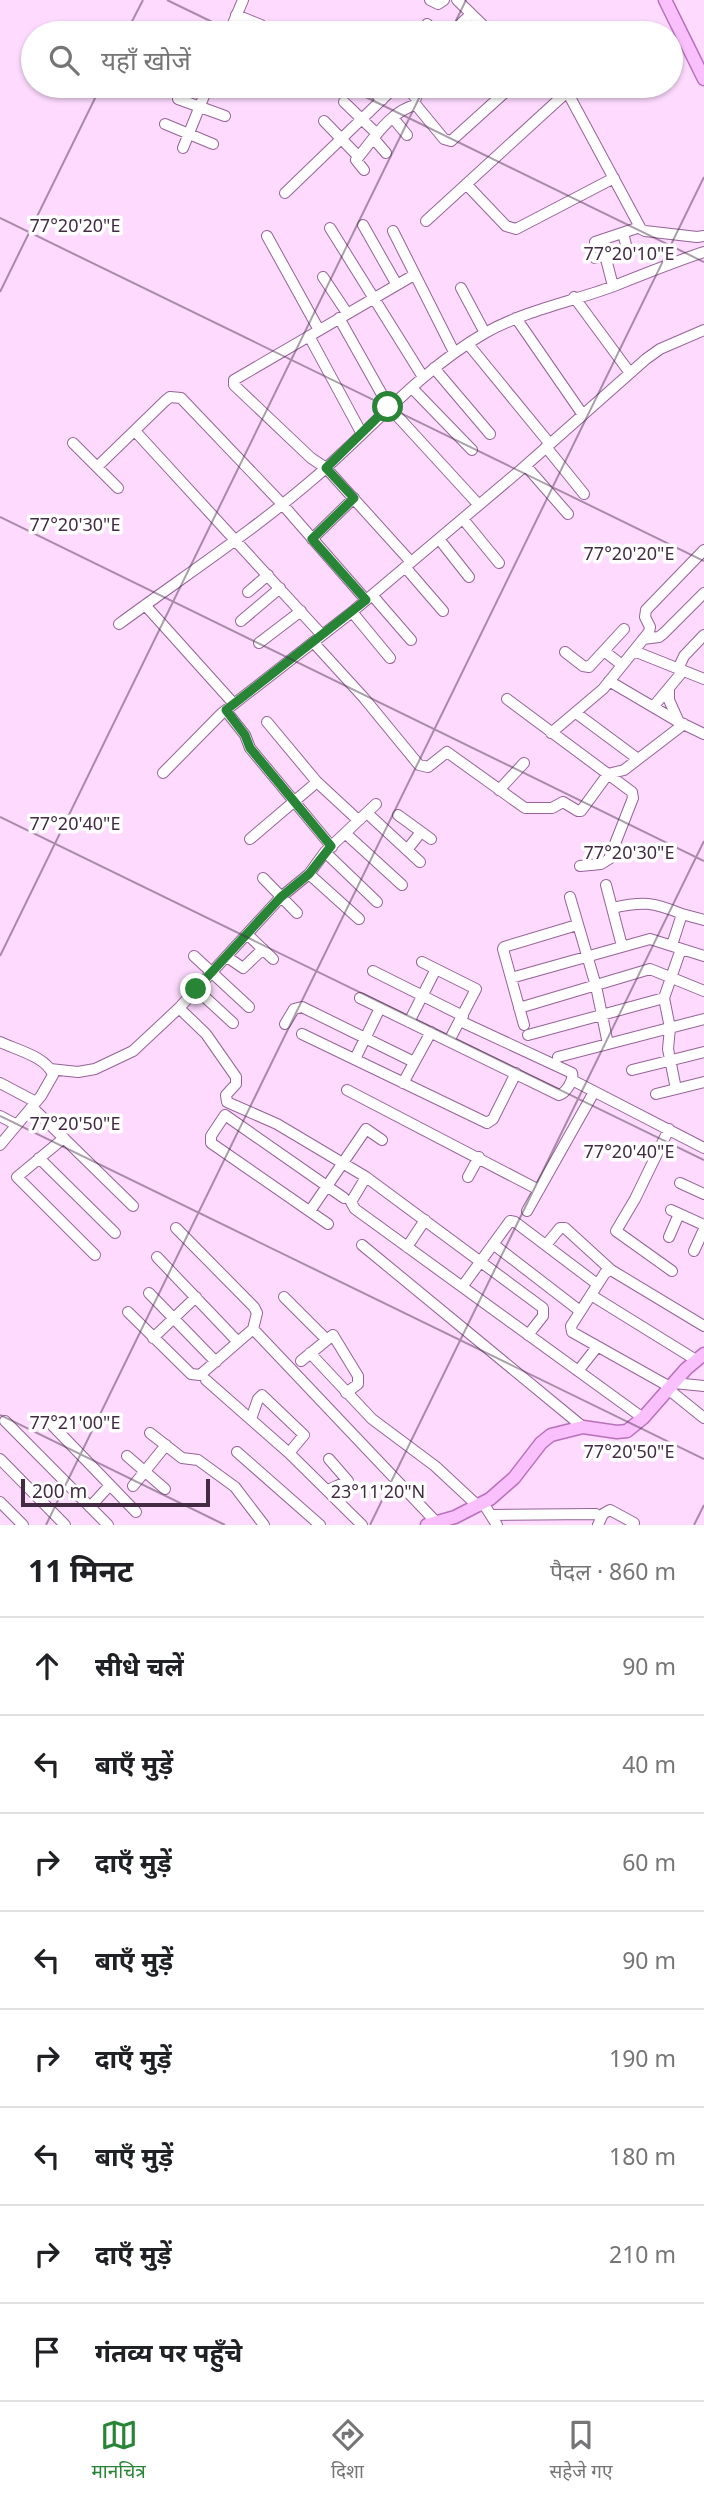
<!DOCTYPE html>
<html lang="hi">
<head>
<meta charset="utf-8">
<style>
  body { margin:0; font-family:"Noto Sans","Noto Sans Devanagari",sans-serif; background:#f2f2f2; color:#202124 }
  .scale { position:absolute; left:21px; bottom:18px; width:189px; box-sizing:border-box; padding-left:7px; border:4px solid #422b43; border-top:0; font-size:19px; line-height:24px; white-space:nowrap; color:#422b43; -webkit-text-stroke:5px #fff; paint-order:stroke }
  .stop { position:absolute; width:21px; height:21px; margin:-16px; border:5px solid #298536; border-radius:50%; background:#fff }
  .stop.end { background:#298536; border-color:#fff; box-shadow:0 2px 7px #0008 }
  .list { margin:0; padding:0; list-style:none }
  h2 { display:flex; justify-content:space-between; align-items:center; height:91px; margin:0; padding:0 28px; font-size:30px }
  h2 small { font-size:23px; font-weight:400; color:#757577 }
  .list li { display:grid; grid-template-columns:46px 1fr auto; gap:21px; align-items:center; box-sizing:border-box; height:98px; padding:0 28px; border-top:2px solid #e0e0e0 }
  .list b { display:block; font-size:26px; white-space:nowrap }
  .list em { font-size:23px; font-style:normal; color:#757577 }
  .icon { flex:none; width:38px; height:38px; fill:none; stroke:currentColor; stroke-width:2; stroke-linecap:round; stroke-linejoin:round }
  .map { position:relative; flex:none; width:704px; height:1525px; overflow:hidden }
  .search { position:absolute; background:#fff; box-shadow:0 2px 5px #0004; left:21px; right:21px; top:21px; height:77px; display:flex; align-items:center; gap:18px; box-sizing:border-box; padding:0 24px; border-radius:38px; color:#757577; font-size:26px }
  .sheet { height:875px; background:#fff }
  nav { display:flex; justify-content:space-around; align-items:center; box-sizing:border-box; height:98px; border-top:2px solid #e0e0e0; background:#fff; font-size:19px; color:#757577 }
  nav a { display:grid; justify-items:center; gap:4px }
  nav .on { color:#298536 }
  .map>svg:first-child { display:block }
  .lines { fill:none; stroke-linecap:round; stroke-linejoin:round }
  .minor-casing { stroke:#966298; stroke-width:12 }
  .major-casing { stroke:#b870bb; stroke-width:15 }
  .minor { stroke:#fff; stroke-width:10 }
  .major { stroke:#fabffd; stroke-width:12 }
  .route { stroke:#298536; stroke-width:9 }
  .ticks { fill:none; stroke:#422b43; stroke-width:2; stroke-opacity:0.45 }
  .ticks-label { font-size:18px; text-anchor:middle; fill:#422b43; stroke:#fff; stroke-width:7; stroke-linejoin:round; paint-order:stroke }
</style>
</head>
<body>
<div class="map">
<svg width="704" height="1525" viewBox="0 0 704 1525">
  <rect width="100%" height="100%" fill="#fddafe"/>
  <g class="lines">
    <defs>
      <path id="minor" d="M430 0 438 4 444 0
        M457 0 491 33
        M236 15 261 25
        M427 24 437 33
        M229 33 243 0
        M451 33 471 14
        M230 86 236 88
        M368 86 382 100
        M405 86 416 98
        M443 86 444 87
        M564 86 641 229 645 231 697 237 704 236
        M178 99 225 116
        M344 102 374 131
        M393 118 407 135
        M324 121 355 153
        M165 124 213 144
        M374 139 386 153
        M183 148 208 86
        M364 170 356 160C372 141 391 110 416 105L444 139 451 141 512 86
        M466 184 506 226 516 229 614 178
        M285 193 396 86
        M426 221 567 92
        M363 225 397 285
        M330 228 423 377
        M393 231 454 352
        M267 236 319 330
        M595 242 640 227
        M605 255 613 286
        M595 258 625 249 626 245 623 233
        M323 277 347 313
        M461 288 485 333
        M574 297 630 373
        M339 318 389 407 478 504
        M516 318 583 415
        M309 336 362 434
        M468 344 550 444
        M434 368 490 434
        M412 388 472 450
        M135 431 322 635
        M73 443 118 488
        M546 447 584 494
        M526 466 568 514
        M97 467 165 401 170 397 181 398 283 505 366 600
        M463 519 499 563
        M312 539 354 498
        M439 539 469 577
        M411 562 326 468 311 458 234 385V380L414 275
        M405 567 443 611
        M248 592 268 575
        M372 595 411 640
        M145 605 234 704
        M352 612 390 658
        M241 621 280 588
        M119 624C187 574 256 529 319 474 374 426 421 370 485 333 526 310 571 302 614 286 644 274 674 262 704 252
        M643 639 659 637 664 633 704 593
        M313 642 364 698 419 765 428 767 447 752 525 808H552L563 802 578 811H581L608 774 624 770 684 724
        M259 643 301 611
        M604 651 622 665
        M634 651 704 679
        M565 652 583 666 589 667 624 629
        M678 669 684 656 704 635
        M609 681 677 721 704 734
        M669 688V700L678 720
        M507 699 632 792 633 798 609 859 601 864 580 866
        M653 707 683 671
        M226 711 245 735 250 748 332 847
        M576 713 638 759
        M267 722 317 782 358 820
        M551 733 603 689 649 632 650 627 645 617 646 610 704 550
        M163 773 221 714 352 612 524 467 646 359 660 349 704 330
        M499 790 524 763
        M367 813 420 862
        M398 815 431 839
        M345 833 402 885
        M250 839 317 782
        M407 850 421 832
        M325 852 377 902
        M309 874 359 919
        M263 878 297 913
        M606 885 622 946
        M570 897 596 986 608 1044
        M612 908C643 901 653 902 682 914
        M247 934 273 959
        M672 945 682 914 704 920
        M194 956 249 1007
        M227 957 243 968 263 949
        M422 962 476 989 449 1041
        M373 971 463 1016
        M511 978 650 939 704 956
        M196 989 233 1023
        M360 998 559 1095C566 1093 574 1080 572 1073L460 1021
        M664 998 670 1028 668 1049 676 1089
        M179 1008 206 1034 236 1077V1084L226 1095 227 1102 277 1124 366 1177 543 1308V1316L528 1335
        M519 1008 650 969 704 991
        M409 1022 436 969
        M285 1024 294 1009 302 1007 414 1062
        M524 1025 503 949 504 947 577 925
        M302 1034 487 1123 493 1119 516 1073
        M528 1035 664 998 681 949
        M0 1042C17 1050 47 1057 53 1075L41 1096 0 1145
        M558 1057 704 1019
        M355 1059 380 1008
        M50 1069 78 1072 95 1069 133 1051 179 1008 281 897 309 874 325 852 376 804
        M632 1070 704 1052
        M572 1080 704 1148
        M0 1083 36 1102
        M403 1083 431 1032
        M347 1090 539 1190
        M656 1094 704 1082
        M32 1107 133 1206
        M0 1116 17 1125
        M669 1129 635 1199 616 1231 672 1271
        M64 1138 17 1177 95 1255
        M39 1158 115 1233
        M366 1177 351 1202 355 1209 643 1418
        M468 1177 479 1157
        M680 1183 704 1194
        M671 1210 704 1225
        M310 1211 366 1129 382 1140
        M527 1211 594 1092
        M328 1224 211 1143V1136L225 1115 344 1198
        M669 1237 679 1214
        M493 1244 580 1311
        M362 1245 583 1427
        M546 1245 560 1228H565L611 1270
        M407 1247 425 1220
        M694 1251 704 1229
        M157 1257 238 1342
        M462 1287 510 1221 515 1222 597 1284
        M149 1293 216 1362
        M591 1295 696 1360
        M284 1297 326 1339
        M128 1312 191 1374 200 1375 253 1329 257 1313 254 1307 176 1228
        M253 1329 437 1523
        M153 1338 196 1297
        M310 1353 372 1419 435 1466 478 1506
        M301 1361 333 1335 358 1376V1384L346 1393
        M578 1371 597 1347
        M206 1380 289 1453 362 1525
        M674 1383 704 1386
        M670 1387 572 1332 571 1326 605 1273 611 1270 704 1326
        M668 1389 704 1418
        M251 1419 258 1399 262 1395 304 1435 289 1453
        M5 1421 108 1525
        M51 1424 136 1512
        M150 1433 182 1458 198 1460 235 1487 264 1525
        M237 1452 320 1525
        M127 1456 165 1489
        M0 1459 65 1525
        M133 1486 166 1445
        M328 1490 348 1481 329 1459
        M0 1502 23 1525
        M483 1503 497 1525
        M90 1507 110 1485
        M492 1515 596 1514
        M598 1525 603 1514 610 1510 634 1523"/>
      <path id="major" d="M665 0 704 79
        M427 1525 455 1517 490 1499 514 1478 541 1443 551 1435 583 1427 617 1432 627 1431 643 1418 686 1369 704 1354"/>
    </defs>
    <use href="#minor" class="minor-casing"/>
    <use href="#major" class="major-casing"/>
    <use href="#minor" class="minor"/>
    <use href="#major" class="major"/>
  </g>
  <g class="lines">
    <path class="route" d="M196 989 281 897 309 874 331 846 250 748 245 735 226 710 366 600 312 539 354 498 326 468 388 407"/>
  </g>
  <path class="ticks" d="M167 0 235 33M126 33 143 0M450 33 466 0M343 86 704 262M0 218 704 561M0 292 101 86M0 517 704 861M0 817 704 1160M0 956 425 86M0 1116 704 1459M0 1415 225 1525M46 1525 704 177M370 1525 704 841M694 1525 704 1505"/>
  <g class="ticks-label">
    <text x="75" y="232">77°20'20"E</text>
    <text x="629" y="260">77°20'10"E</text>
    <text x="75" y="531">77°20'30"E</text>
    <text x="629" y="560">77°20'20"E</text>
    <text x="75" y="830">77°20'40"E</text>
    <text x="629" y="859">77°20'30"E</text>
    <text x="75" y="1130">77°20'50"E</text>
    <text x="629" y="1158">77°20'40"E</text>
    <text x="75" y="1429">77°21'00"E</text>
    <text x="629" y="1458">77°20'50"E</text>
    <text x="378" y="1498">23°11'20"N</text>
  </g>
</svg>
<div class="scale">200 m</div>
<div class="stop" style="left:388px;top:407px"></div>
<div class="stop end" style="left:196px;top:989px"></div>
<div class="search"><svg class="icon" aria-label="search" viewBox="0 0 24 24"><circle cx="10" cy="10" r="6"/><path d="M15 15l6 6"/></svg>यहाँ खोजें</div>
</div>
<section class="sheet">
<h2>11 मिनट<small>पैदल · 860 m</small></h2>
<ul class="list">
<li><svg class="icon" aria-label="ahead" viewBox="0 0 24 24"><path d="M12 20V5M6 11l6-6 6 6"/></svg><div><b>सीधे चलें</b></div><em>90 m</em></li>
<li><svg class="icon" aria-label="left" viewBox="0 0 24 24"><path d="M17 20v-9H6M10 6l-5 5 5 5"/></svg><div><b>बाएँ मुड़ें</b></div><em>40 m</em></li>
<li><svg class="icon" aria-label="right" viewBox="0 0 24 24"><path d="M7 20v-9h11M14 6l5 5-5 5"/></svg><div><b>दाएँ मुड़ें</b></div><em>60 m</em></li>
<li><svg class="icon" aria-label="left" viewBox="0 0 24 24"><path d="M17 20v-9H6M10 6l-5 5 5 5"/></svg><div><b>बाएँ मुड़ें</b></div><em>90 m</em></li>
<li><svg class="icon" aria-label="right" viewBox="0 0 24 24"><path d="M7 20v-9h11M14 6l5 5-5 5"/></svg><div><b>दाएँ मुड़ें</b></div><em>190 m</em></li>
<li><svg class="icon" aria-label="left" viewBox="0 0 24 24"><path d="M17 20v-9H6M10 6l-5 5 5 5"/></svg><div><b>बाएँ मुड़ें</b></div><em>180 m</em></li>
<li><svg class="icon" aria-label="right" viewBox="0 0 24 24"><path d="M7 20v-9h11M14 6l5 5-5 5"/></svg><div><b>दाएँ मुड़ें</b></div><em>210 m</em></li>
<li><svg class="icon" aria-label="arrive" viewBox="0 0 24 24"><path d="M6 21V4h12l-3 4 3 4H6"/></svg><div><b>गंतव्य पर पहुँचे</b></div></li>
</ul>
</section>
<nav>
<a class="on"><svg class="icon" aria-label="map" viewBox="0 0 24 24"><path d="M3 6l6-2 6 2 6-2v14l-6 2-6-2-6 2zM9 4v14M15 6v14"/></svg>मानचित्र</a>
<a><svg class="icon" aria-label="directions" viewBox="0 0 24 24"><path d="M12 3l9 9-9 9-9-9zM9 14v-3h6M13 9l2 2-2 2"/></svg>दिशा</a>
<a><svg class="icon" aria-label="saved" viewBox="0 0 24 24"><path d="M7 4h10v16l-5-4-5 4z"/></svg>सहेजे गए</a>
</nav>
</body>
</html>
